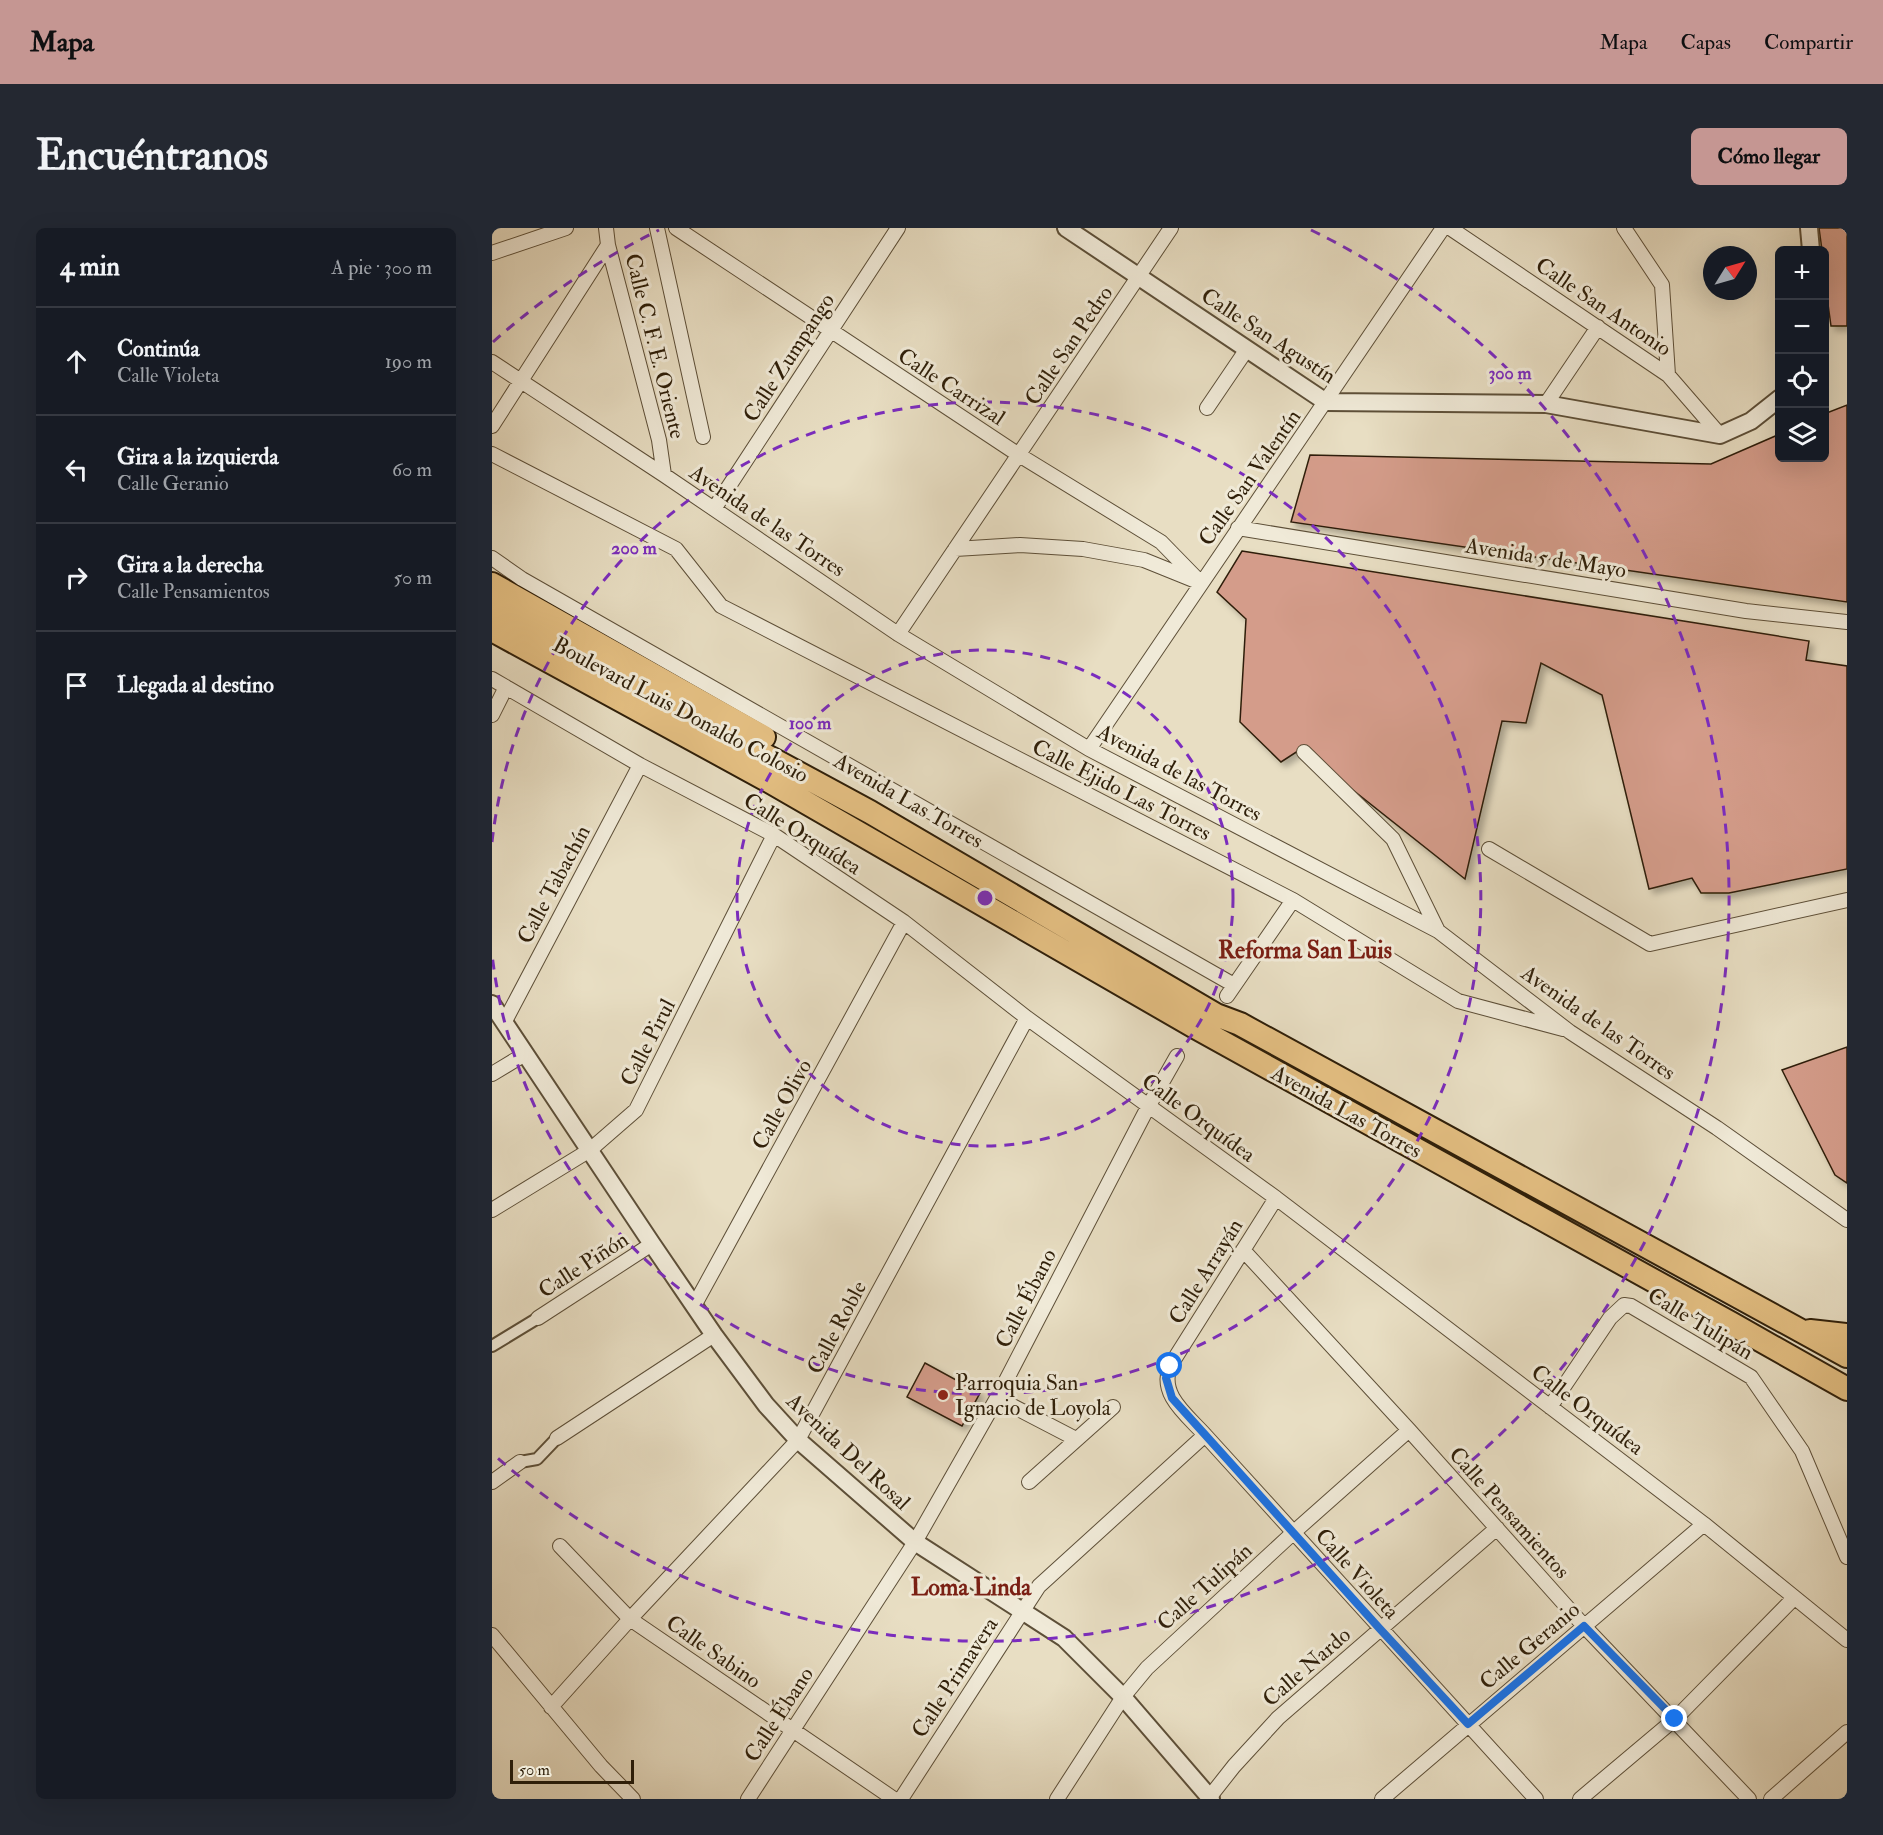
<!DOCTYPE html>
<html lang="es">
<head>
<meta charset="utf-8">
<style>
  body { margin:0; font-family:"IM FELL Double Pica",serif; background:#242831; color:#f1f3f6 }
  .controls { position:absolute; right:18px; top:18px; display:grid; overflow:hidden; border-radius:9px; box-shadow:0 6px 24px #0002 }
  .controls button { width:54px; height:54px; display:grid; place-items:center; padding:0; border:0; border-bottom:2px solid #363941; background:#171b24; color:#f1f3f6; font:30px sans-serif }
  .compass { position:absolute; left:1211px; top:18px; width:54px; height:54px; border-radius:50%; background:#171b24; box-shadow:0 6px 24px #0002; rotate:53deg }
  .scale { position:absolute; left:18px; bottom:15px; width:124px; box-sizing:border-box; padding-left:6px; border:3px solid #2f1f09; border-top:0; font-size:16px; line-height:21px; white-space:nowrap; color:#2f1f09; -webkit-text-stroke:4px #f0ead8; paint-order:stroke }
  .stop { position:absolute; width:18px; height:18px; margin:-14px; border:4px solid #1a73e8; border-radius:50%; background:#fff }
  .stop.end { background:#1a73e8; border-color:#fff; box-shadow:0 2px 6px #0008 }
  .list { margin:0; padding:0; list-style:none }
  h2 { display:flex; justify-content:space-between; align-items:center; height:78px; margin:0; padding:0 24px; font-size:26px }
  h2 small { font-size:20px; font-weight:400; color:#9ea1a6 }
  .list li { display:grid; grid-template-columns:39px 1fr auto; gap:18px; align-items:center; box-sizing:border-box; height:108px; padding:0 24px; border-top:2px solid #363941 }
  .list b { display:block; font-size:22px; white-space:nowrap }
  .list p { margin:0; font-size:20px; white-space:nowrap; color:#9ea1a6 }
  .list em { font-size:20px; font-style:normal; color:#9ea1a6 }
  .icon { flex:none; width:33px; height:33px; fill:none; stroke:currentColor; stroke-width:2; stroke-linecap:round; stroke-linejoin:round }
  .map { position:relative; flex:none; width:1355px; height:1571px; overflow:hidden; border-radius:9px }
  header { display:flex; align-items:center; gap:36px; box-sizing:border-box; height:84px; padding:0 30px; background:#c59692; color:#111 }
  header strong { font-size:28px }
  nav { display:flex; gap:33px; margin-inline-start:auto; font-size:21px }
  .intro { display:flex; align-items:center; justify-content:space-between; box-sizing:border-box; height:144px; padding:0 36px }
  h1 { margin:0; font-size:42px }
  .button { padding:15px 27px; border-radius:9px; background:#c59692; color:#111; font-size:21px; font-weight:700 }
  main { display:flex; gap:36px; padding:0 36px }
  aside { flex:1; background:#171b24; border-radius:9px; box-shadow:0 6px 24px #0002 }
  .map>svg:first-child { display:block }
  .building { fill:#d49c8a; stroke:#2f1f09; stroke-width:1.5; filter:url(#shadow) }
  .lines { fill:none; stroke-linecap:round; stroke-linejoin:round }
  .pedestrian-casing { stroke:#5d4f38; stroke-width:14 }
  .minor-casing { stroke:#5d4f38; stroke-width:16 }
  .tertiary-casing { stroke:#5d4f38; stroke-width:20 }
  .trunk-casing { stroke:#2f1f09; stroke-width:26 }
  .pedestrian { stroke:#f0ead8; stroke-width:10 }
  .minor { stroke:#f0ead8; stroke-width:14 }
  .tertiary { stroke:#f0ead8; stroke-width:16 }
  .trunk { stroke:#e4bf82; stroke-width:22 }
  .route { stroke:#1a73e8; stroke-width:8 }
  .ring { fill:none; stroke:#7b2cbf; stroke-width:3; stroke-dasharray:10 8 }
  .poi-dot { fill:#8f2418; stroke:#f0ead8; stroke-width:2 }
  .labels { text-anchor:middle; stroke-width:6; stroke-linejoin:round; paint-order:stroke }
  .street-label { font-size:22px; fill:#2f1f09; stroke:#f0ead8 }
  .poi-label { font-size:22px; fill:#2f1f09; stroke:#f0ead8; text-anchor:start }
  .neighbourhood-label { font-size:24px; font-weight:bold; fill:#7a1f14; stroke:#f0ead8 }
  .centre { fill:#7b2cbf; stroke:#f0ead8; stroke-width:3 }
  .ring-label { font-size:18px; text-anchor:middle; font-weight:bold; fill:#7b2cbf; stroke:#f0ead8; stroke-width:6; stroke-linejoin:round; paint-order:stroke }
</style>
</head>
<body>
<header>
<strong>Mapa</strong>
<nav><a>Mapa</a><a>Capas</a><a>Compartir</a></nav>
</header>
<div class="intro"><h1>Encuéntranos</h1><a class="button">Cómo llegar</a></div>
<main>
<aside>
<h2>4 min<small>A pie · 300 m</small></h2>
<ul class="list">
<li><svg class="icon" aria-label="ahead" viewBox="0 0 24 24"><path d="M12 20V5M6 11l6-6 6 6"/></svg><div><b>Continúa</b><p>Calle Violeta</p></div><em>190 m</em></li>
<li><svg class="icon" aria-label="left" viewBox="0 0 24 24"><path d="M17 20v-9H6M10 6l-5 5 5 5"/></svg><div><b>Gira a la izquierda</b><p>Calle Geranio</p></div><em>60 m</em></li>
<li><svg class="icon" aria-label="right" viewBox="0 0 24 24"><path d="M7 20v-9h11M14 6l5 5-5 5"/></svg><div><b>Gira a la derecha</b><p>Calle Pensamientos</p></div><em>50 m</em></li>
<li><svg class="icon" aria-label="arrive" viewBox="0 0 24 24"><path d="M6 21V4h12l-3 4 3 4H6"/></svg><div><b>Llegada al destino</b></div></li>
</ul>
</aside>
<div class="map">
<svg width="1355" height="1571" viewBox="0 0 1355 1571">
  <defs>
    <filter id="shadow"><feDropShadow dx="4.5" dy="4.5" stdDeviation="3" flood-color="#0004"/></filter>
  </defs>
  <rect width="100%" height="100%" fill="#e8dec3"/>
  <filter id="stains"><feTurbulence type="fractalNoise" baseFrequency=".00333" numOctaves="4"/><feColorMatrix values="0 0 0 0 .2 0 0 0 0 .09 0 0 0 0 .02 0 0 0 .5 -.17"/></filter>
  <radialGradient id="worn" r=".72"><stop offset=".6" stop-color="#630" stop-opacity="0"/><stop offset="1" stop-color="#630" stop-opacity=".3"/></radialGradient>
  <path class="building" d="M1327 0H1355V98H1339L1332 47V22H1330Z
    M1355 177V374L799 294 818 227 1219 236 1288 206V230H1332V186Z
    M750 323 1317 413 1314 432 1355 438V641L1237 665H1209L1200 650 1157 661 1110 467 1049 435 1034 495 1010 493 973 651 809 521 789 534 748 494 754 391 725 364Z
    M1355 819V955L1343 947 1290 842Z
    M433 1135 488 1165 470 1198 415 1169Z"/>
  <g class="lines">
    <defs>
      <path id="pedestrian" d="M0 1118 46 1090
        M28 1234 45 1231 65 1210"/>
      <path id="minor" d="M114 0 116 17 167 212 172 247
        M165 0 211 209
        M184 0 527 227 669 314 709 355
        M958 0 1176 147 1228 207
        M1132 0 1170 57 1176 147
        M0 25 74 0
        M0 134 172 247 406 406 597 521 946 703 1078 804 1225 900 1355 992
        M1054 176 1106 99
        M715 180 755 121
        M0 198 116 17
        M0 226 184 321 229 378 801 672 966 773 1071 801
        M222 281 406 0
        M746 300 1254 383 1355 394
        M463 321 528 317 591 321 652 332 704 353
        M0 330 30 351 742 757
        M406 406 679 0
        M0 451 148 537 282 607 412 694 535 790 784 970 1212 1296 1355 1412
        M0 487 14 459
        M597 521 951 0
        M812 524 901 611 946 703
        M997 621 1158 716 1355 672
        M735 768 801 672
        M12 795 148 537
        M0 846 33 826
        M784 970 678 1138C667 1167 694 1186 713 1207L1044 1571
        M0 982 98 922 144 882 282 607
        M751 1022 917 1202 1092 1398 1257 1571
        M202 1078 412 694
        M46 1090 160 1016
        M505 1170 584 1211
        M1058 1179 1118 1090 1132 1077 1139 1078 1259 1149 1310 1223 1355 1329
        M65 1210 222 1107
        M0 1254 28 1234
        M537 1254 621 1179
        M0 1407 109 1538 141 1571
        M59 1479 138 1391 68 1318
        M256 1571 423 1314 505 1170 656 879 685 828
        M402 1571 138 1391 306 1212 535 790
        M409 1571 547 1358 713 1207
        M565 1571 631 1469 655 1440 802 1304 917 1202
        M716 1571 742 1538 786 1490 1005 1300
        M890 1571 1212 1296
        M1088 1571 1183 1491 1302 1370
        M1279 1571 1355 1504"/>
      <path id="tertiary" d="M574 0 834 174 1054 176 1228 207 1259 193 1288 170
        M1317 0 1319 22
        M0 776 160 1016 222 1107 274 1177 306 1212 423 1314 572 1410 631 1469 719 1571"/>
      <path id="trunk" d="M0 356 272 509
        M0 379 378 584 724 787 748 796 1355 1128
        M0 402 275 552 703 799 1240 1096 1355 1161
        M1318 1103 1355 1107"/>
    </defs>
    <use href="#pedestrian" class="pedestrian-casing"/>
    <use href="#minor" class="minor-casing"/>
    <use href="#tertiary" class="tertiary-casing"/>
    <use href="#trunk" class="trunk-casing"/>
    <use href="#pedestrian" class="pedestrian"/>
    <use href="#minor" class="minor"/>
    <use href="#tertiary" class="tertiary"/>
    <use href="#trunk" class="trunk"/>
  </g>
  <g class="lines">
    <path class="route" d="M678 1138 674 1150 680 1170 888 1401 976 1496 1092 1398 1183 1491"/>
  </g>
  <g class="ring">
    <circle cx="493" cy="670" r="248"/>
    <path d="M0 614A496 496 0 1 1 0 726"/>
    <path d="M1 114A743 743 0 0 1 167 2M819 2A743 743 0 1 1 1 1226"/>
  </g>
  <circle class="poi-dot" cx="451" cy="1167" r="6"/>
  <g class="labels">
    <g class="street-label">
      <text transform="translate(1112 78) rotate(34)" y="8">Calle San Antonio</text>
      <text transform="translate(777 107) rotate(33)" y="8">Calle San Agustín</text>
      <text transform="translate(576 117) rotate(-56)" y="8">Calle San Pedro</text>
      <text transform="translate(164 118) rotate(76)" y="8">Calle C. F. E. Oriente</text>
      <text transform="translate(296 129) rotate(-57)" y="8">Calle Zumpango</text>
      <text transform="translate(460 158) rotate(33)" y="8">Calle Carrizal</text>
      <text transform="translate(757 249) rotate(-55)" y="8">Calle San Valentín</text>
      <text transform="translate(276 292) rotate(34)" y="8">Avenida de las Torres</text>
      <text transform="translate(1054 329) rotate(9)" y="8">Avenida 5 de Mayo</text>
      <text transform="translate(189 481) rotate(28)" y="8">Boulevard Luis Donaldo Colosio</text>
      <text transform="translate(688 544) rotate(28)" y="8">Avenida de las Torres</text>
      <text transform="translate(630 561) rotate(27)" y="8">Calle Ejido Las Torres</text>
      <text transform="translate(417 572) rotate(30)" y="8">Avenida Las Torres</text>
      <text transform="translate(311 605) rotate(32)" y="8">Calle Orquídea</text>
      <text transform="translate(61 656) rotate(-62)" y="8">Calle Tabachín</text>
      <text transform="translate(1107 794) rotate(35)" y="8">Avenida de las Torres</text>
      <text transform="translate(155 814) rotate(-63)" y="8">Calle Pirul</text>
      <text transform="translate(289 876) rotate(-61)" y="8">Calle Olivo</text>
      <text transform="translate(855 883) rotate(29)" y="8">Avenida Las Torres</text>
      <text transform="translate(707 889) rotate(36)" y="8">Calle Orquídea</text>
      <text transform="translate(91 1036) rotate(-33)" y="8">Calle Piñón</text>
      <text transform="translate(713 1043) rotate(-58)" y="8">Calle Arrayán</text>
      <text transform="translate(533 1070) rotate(-63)" y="8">Calle Ébano</text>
      <text transform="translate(1209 1095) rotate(31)" y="8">Calle Tulipán</text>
      <text transform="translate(344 1099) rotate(-62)" y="8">Calle Roble</text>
      <text transform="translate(1096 1181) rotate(37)" y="8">Calle Orquídea</text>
      <text transform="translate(357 1223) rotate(43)" y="8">Avenida Del Rosal</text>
      <text transform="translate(1018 1284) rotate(48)" y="8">Calle Pensamientos</text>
      <text transform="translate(866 1345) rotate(48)" y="8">Calle Violeta</text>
      <text transform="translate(712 1358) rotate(-42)" y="8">Calle Tulipán</text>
      <text transform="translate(1037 1417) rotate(-40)" y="8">Calle Geranio</text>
      <text transform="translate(222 1423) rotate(35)" y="8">Calle Sabino</text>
      <text transform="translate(814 1438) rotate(-41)" y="8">Calle Nardo</text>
      <text transform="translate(462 1449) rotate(-57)" y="8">Calle Primavera</text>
      <text transform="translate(286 1486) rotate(-57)" y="8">Calle Ébano</text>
    </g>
    <g class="poi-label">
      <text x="463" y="1162">Parroquia San<tspan x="463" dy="25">Ignacio de Loyola</tspan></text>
    </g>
    <g class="neighbourhood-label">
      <text x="813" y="730">Reforma San Luis</text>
      <text x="479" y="1367">Loma Linda</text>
    </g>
  </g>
  <circle cx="493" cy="670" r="9" class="centre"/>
  <g class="ring-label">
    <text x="1018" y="151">300 m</text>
    <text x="142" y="326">200 m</text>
    <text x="318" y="501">100 m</text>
  </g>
  <rect width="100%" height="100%" filter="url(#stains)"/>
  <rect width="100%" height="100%" fill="url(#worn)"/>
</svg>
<div class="controls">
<button>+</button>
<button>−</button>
<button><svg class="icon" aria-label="locate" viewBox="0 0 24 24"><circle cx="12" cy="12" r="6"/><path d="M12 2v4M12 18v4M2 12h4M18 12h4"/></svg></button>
<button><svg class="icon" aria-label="layers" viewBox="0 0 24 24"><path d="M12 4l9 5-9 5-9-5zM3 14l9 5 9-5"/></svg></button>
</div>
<svg class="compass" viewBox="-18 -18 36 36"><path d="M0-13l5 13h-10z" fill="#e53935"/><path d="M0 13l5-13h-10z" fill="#9ea1a6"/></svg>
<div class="scale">50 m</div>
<div class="stop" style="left:678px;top:1138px"></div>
<div class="stop end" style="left:1183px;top:1491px"></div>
</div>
</main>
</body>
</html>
